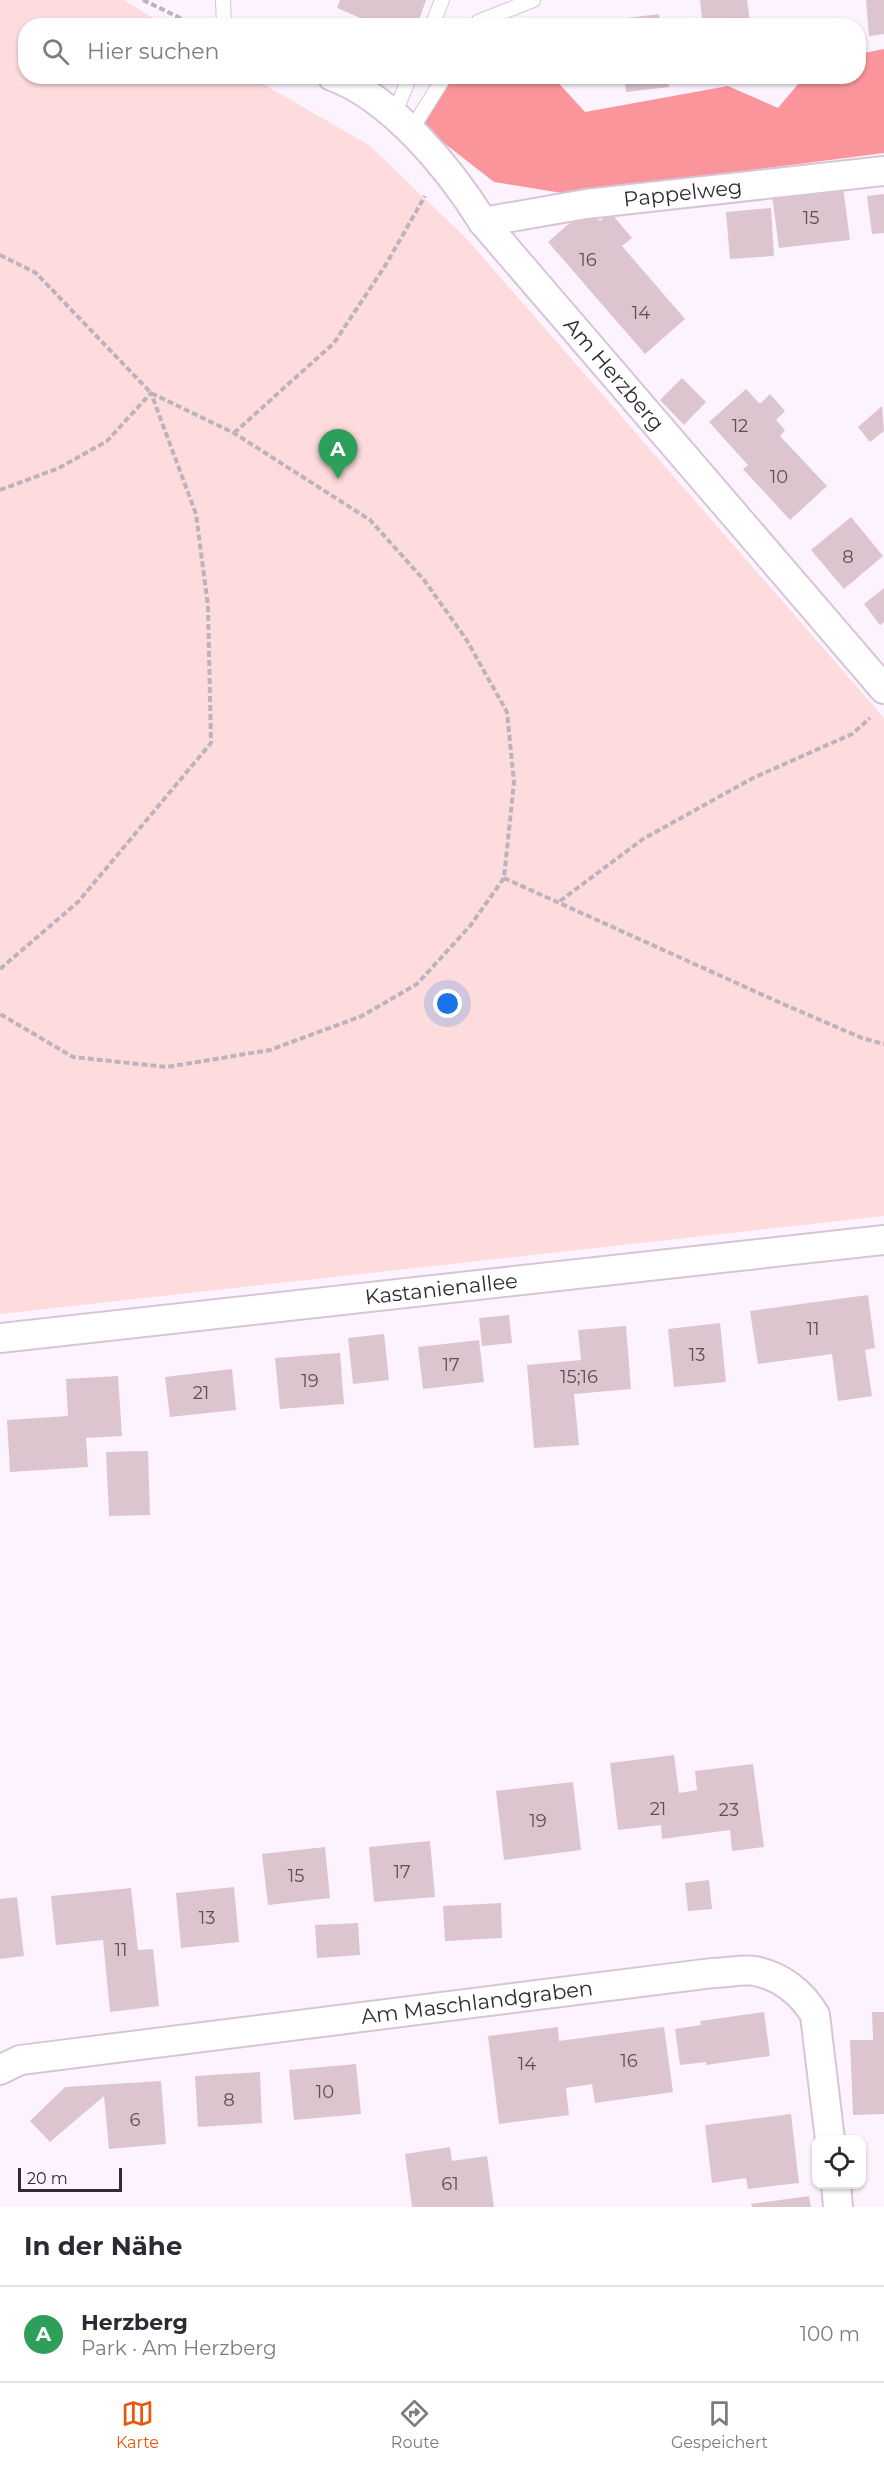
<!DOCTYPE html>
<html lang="de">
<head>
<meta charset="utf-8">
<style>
  body { margin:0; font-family:Montserrat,sans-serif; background:#f2f2f3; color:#2b2b33 }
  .controls { position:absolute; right:18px; bottom:18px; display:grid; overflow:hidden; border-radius:12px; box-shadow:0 2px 4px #0004 }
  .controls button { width:54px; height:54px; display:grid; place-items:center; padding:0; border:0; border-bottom:2px solid #e1e1e2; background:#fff; color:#2b2b33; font:30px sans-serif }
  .scale { position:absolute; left:18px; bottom:15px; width:104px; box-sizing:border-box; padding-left:6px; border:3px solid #302a31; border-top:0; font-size:16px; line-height:21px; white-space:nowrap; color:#302a31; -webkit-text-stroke:4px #fdf3fe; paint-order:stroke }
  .you { position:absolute; left:448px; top:1004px; width:21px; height:21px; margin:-15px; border:4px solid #fff; border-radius:50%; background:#1a73e8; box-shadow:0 0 0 9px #1a73e833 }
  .badge { display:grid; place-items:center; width:39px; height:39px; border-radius:50%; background:#ea580c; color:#fff; font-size:20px; font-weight:700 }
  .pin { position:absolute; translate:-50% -50px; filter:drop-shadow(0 2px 3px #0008) }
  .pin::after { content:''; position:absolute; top:32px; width:21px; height:18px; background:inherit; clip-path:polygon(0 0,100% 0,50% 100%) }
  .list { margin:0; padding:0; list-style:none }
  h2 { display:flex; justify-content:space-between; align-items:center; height:78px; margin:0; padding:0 24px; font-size:26px }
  h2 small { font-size:20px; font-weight:400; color:#7c7c81 }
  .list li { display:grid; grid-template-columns:39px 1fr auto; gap:18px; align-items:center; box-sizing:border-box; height:96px; padding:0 24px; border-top:2px solid #e1e1e2 }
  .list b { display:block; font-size:22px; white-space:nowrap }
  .list p { margin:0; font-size:20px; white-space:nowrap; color:#7c7c81 }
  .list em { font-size:20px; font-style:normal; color:#7c7c81 }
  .icon { flex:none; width:33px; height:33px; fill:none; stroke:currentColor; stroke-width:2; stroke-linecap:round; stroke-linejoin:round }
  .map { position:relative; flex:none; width:884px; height:2207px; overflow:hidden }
  .search { position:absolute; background:#fff; box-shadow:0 2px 4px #0004; left:18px; right:18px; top:18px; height:66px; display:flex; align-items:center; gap:15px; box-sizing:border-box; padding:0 21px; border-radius:24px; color:#7c7c81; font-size:22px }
  .sheet { height:174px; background:#fff }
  nav { display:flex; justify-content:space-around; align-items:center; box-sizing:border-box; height:84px; border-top:2px solid #e1e1e2; background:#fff; font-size:16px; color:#7c7c81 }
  nav a { display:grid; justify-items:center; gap:3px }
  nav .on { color:#ea580c }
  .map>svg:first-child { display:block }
  .green { fill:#fedbdc }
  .forest { fill:#fb959c }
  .building { fill:#ddc5cf }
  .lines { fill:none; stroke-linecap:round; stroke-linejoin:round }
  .service-casing { stroke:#d7c5d7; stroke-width:16 }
  .minor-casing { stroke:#d7c5d7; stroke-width:32 }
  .path { stroke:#bcb3bd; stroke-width:4; stroke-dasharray:6 3; stroke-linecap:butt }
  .service { stroke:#fff; stroke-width:14 }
  .minor { stroke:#fff; stroke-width:28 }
  .labels { text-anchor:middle; stroke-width:5; stroke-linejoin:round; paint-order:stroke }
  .number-label { font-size:18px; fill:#5b5158 }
  .street-label { font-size:21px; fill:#302a31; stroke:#fdf3fe }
</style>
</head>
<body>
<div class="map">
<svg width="884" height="2207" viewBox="0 0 884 2207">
  <rect width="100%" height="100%" fill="#fdf3fe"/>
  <path class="green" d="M0 0H124L164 25 26 26V76L251 77 369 145 467 239 884 718V1216L0 1314Z"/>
  <path class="forest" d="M884 49V153L568 194 494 182 412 118 441 76 553 77 585 112 728 86 778 108 804 77 858 76 859 54Z"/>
  <path class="building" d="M340 0H426L417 26H379L337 8Z
    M700 0H747L750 22 703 26Z
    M866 0H884V34L869 36Z
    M659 14 661 26H581V24Z
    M624 76H668L669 87 626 92Z
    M843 187 850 240 779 248 772 195Z
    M884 194V233L872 234 867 196Z
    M588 207 600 221 610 212 632 238 622 246 685 319 645 354 548 242Z
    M771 208 774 256 730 259 726 212Z
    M682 378 706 402 684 425 660 400Z
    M746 389 760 404 770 394 785 411 776 420 785 430 780 436 827 486 790 520 743 469 748 465 709 422Z
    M882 406 884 431 870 442 858 427Z
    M851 517 883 556 844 589 811 550Z
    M884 588V622L880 625 864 604Z
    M868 1295 875 1348 865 1350 872 1396 838 1401 832 1354 758 1364 750 1311Z
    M509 1315 512 1343 482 1346 479 1318Z
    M720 1323 726 1382 674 1387 668 1329Z
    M626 1326 631 1389 574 1394 579 1445 534 1448 527 1365 581 1360 578 1330Z
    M384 1334 389 1380 353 1384 348 1338Z
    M479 1340 484 1382 423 1389 418 1347Z
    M340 1353 344 1404 280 1409 275 1358Z
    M232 1369 236 1410 170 1417 165 1377Z
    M118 1376 122 1436 86 1438 88 1467 10 1472 7 1420 68 1416 66 1379Z
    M148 1451 150 1515 109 1516 106 1452Z
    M674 1755 679 1793 697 1790 695 1771 753 1764 764 1847 732 1851 730 1830 662 1839 661 1825 618 1830 610 1763Z
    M573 1782 581 1850 504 1860 496 1791Z
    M430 1841 435 1897 374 1902 369 1847Z
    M325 1847 330 1898 268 1905 262 1854Z
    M709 1880 712 1909 688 1911 685 1883Z
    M234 1887 239 1942 181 1948 176 1893Z
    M131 1888 138 1950 153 1949 159 2006 110 2012 103 1940 56 1945 51 1896Z
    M17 1897 24 1956 0 1959V1899Z
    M501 1903 502 1938 445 1941 443 1906Z
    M358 1923 360 1955 317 1958 315 1925Z
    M764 2012 770 2056 706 2065V2062L680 2065 675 2029 701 2025 700 2021Z
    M872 2012H884V2114L853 2115 850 2040H873Z
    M558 2027 559 2041 664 2027 673 2092 595 2103 592 2084 566 2088 569 2115 499 2124 488 2036Z
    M356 2064 361 2114 294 2120 289 2070Z
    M260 2072 262 2123 198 2127 195 2076Z
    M161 2081 166 2144 109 2149 104 2096 50 2142 30 2121 65 2087Z
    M791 2114 799 2183 748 2189 746 2178 712 2183 705 2125Z
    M450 2147 452 2161 487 2156 494 2207H412L405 2154Z
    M809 2196 811 2207H752L751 2204Z"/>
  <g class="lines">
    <defs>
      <path id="service" d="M223 0 224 26
        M432 26 442 0
        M476 26 478 22 533 0
        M394 115 410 76
        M410 132 445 76"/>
      <g id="minor">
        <path id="s1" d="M332 76C392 98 450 169 483 222L884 689"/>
        <path id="s2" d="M483 222 586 204 884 171"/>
        <path id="s3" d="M0 1338 884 1240"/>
        <path id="s4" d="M0 2070 20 2060 712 1973C726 1973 742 1969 755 1971 781 1976 802 1993 815 2015L830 2140"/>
        <path d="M836 2184 838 2207"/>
      </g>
    </defs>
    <use href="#service" class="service-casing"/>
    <use href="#minor" class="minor-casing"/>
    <path class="path" d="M143 0 197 26
      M0 255 36 273 151 393 234 433 370 520 424 580 466 639 507 712 514 782 504 878 470 926 417 984 362 1016 270 1050 167 1067 73 1057 0 1014
      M234 433 334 343 385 266 425 196
      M0 490 59 468 107 441 151 393 196 514 208 606 211 743 78 902 0 969
      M504 878 783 1004 862 1038 884 1044
      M560 901 643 839 753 778 852 734 870 718"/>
    <use href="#service" class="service"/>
    <use href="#minor" class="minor"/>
  </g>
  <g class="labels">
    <g class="number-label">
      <text x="811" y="224">15</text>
      <text x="588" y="266">16</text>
      <text x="641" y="319">14</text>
      <text x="740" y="432">12</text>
      <text x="779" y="483">10</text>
      <text x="848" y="563">8</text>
      <text x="813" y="1335">11</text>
      <text x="697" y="1361">13</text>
      <text x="451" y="1371">17</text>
      <text x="579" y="1383">15;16</text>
      <text x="310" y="1387">19</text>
      <text x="201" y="1399">21</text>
      <text x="658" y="1815">21</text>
      <text x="729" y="1816">23</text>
      <text x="538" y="1827">19</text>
      <text x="402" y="1878">17</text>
      <text x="296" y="1882">15</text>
      <text x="207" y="1924">13</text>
      <text x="121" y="1956">11</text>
      <text x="629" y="2067">16</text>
      <text x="527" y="2070">14</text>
      <text x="325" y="2098">10</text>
      <text x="229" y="2106">8</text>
      <text x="135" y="2126">6</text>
      <text x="450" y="2190">61</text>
    </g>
    <g class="street-label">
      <text dy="7" stroke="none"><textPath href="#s2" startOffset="202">Pappelweg</textPath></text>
      <text dy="7" stroke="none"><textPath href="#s1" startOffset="414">Am Herzberg</textPath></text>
      <text dy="7" stroke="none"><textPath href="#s3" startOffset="444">Kastanienallee</textPath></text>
      <text dy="7" stroke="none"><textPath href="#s4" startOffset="483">Am Maschlandgraben</textPath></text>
    </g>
  </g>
</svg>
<div class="controls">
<button><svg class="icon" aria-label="locate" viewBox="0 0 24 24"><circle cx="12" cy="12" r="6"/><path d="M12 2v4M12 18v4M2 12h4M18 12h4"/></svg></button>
</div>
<div class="scale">20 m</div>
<div class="you"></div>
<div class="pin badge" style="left:338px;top:479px;background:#2e9e5b">A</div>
<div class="search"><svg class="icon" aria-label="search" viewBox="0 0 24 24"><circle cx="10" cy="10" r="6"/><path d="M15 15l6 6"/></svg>Hier suchen</div>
</div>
<section class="sheet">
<h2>In der Nähe<small></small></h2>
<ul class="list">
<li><span class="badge" style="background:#2e9e5b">A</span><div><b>Herzberg</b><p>Park · Am Herzberg</p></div><em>100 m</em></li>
</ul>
</section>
<nav>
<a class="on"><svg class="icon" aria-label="map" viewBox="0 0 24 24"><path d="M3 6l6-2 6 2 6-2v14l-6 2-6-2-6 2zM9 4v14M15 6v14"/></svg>Karte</a>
<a><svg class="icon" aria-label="directions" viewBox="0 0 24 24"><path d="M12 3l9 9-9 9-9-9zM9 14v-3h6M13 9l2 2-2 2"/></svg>Route</a>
<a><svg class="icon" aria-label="saved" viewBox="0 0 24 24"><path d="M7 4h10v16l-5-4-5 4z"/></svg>Gespeichert</a>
</nav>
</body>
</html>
